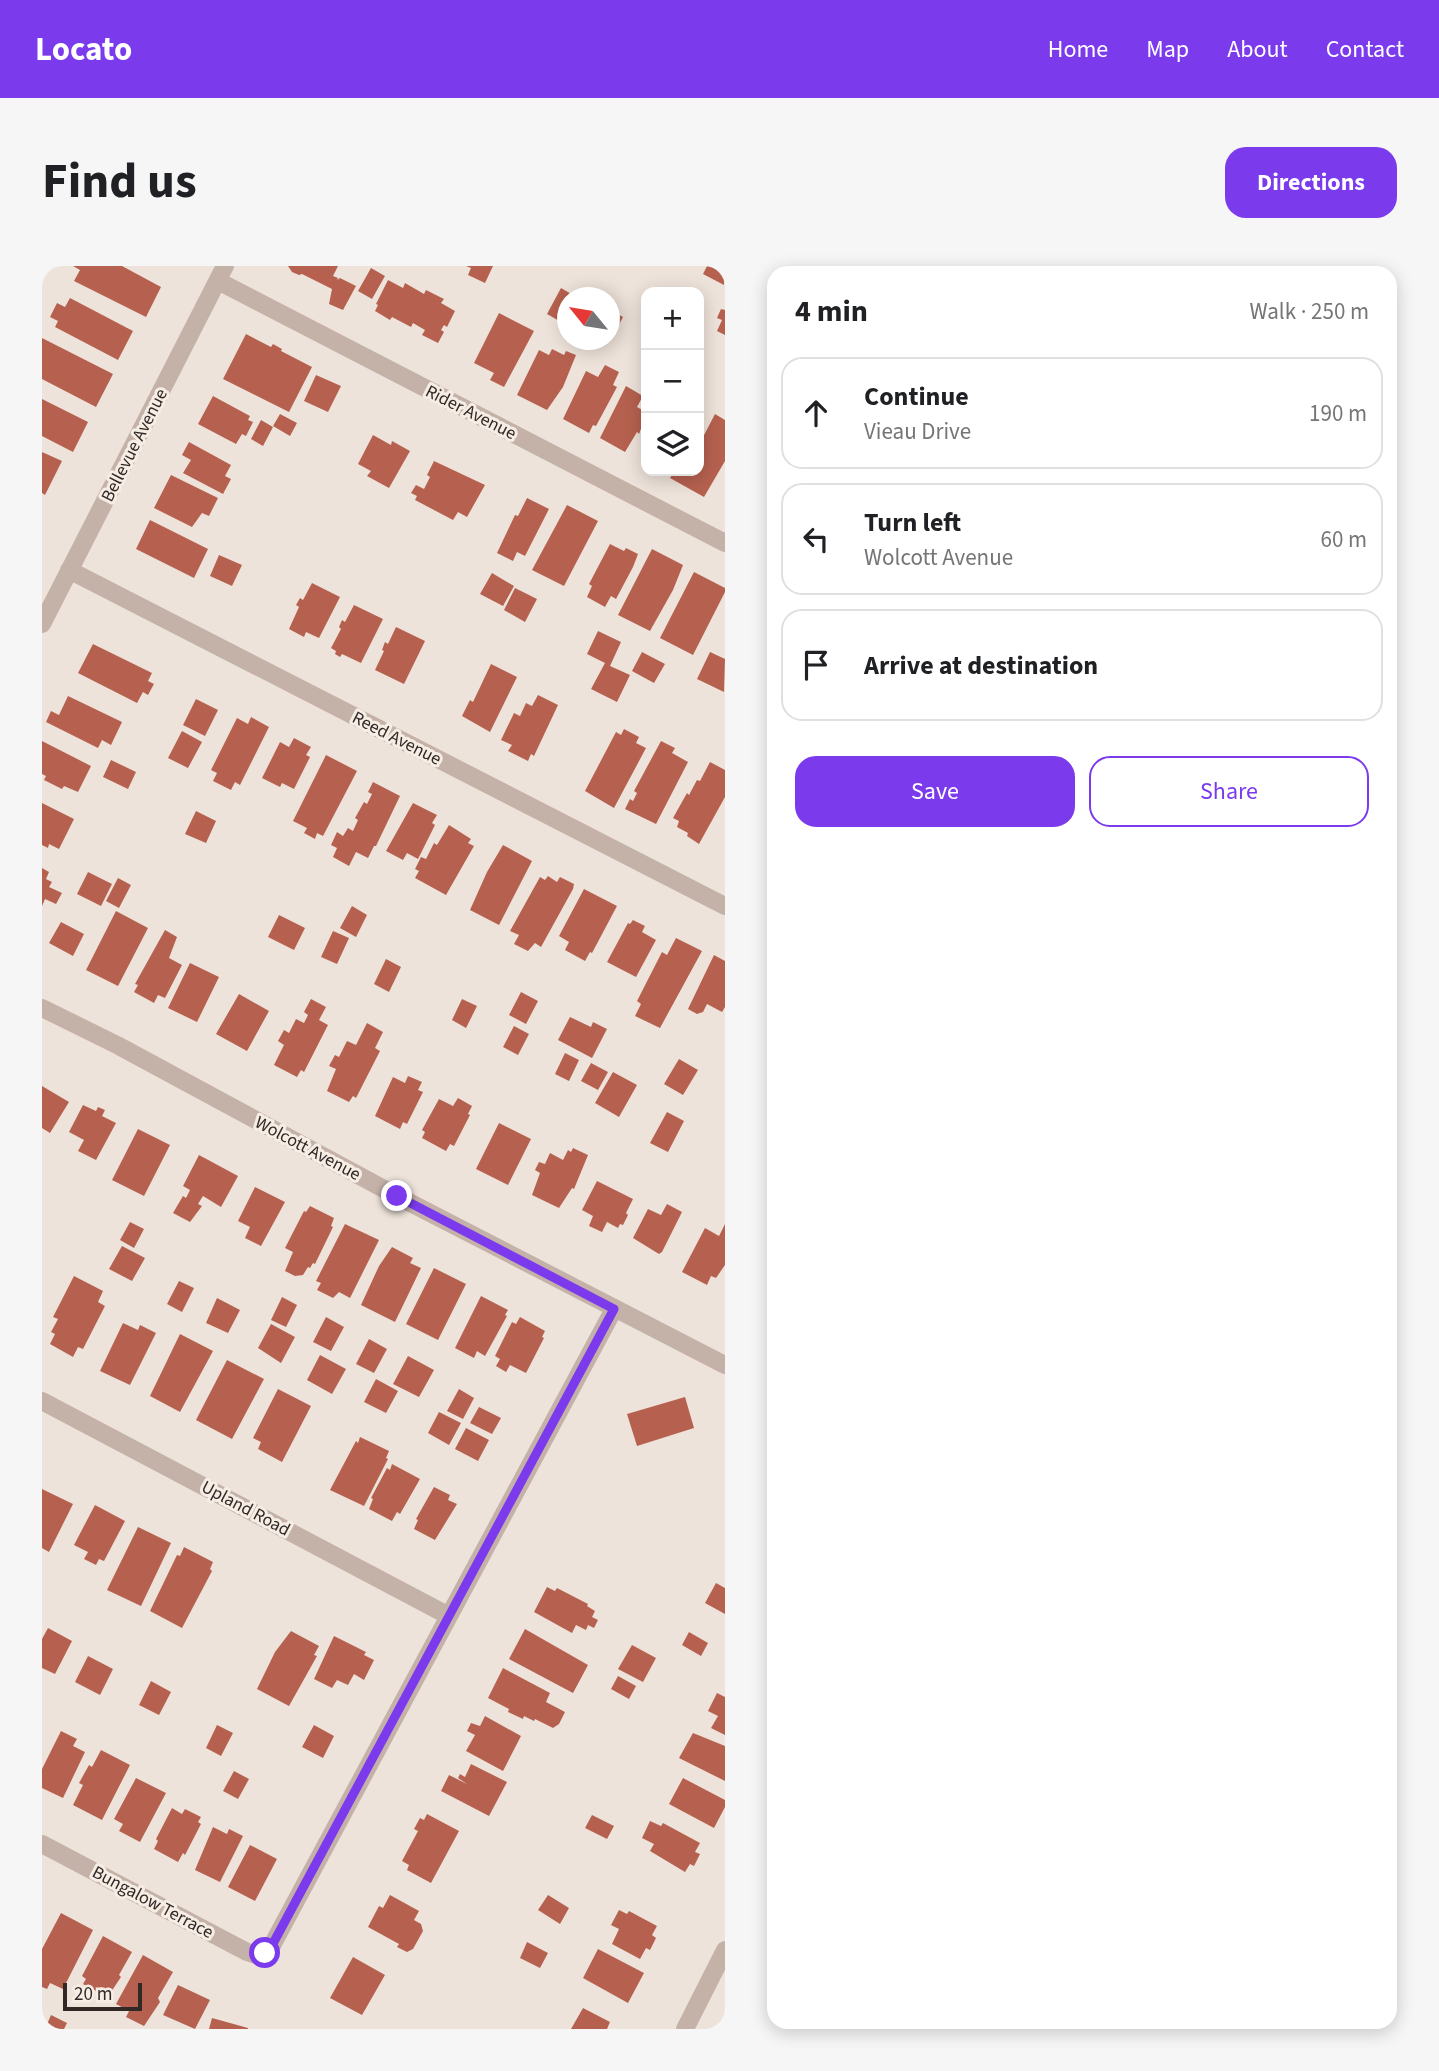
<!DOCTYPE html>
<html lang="en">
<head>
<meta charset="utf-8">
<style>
  body { margin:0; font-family:"Source Sans 3",sans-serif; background:#f6f6f6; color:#202124 }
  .controls { position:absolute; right:21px; top:21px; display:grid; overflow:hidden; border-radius:14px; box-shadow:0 4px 18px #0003 }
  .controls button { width:63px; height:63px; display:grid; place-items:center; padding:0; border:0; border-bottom:2px solid #e0e0e0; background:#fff; color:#202124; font:35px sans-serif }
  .compass { position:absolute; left:515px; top:21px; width:63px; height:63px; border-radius:50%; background:#fff; box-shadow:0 4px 18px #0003; rotate:300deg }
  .scale { position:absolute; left:21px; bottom:18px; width:79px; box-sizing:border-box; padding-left:7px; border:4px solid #322927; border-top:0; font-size:19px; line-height:24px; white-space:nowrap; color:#322927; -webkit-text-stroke:5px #f6ede5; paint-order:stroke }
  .stop { position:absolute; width:21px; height:21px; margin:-16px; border:5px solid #7c3aed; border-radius:50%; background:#fff }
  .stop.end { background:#7c3aed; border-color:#fff; box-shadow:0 2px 7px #0008 }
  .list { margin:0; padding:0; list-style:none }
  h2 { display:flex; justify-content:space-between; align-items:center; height:91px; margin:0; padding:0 28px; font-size:30px }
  h2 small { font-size:23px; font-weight:400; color:#757577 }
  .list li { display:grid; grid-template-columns:46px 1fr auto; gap:21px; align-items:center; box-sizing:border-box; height:112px; margin:0 14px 14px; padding:0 14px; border:2px solid #e0e0e0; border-radius:21px }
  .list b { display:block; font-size:26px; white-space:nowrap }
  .list p { margin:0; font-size:23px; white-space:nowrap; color:#757577 }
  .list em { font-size:23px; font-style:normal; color:#757577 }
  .actions { display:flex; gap:14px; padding:21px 28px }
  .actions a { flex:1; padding:16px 0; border:2px solid #7c3aed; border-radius:21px; text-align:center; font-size:24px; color:#7c3aed }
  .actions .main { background:#7c3aed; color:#fff }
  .icon { flex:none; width:38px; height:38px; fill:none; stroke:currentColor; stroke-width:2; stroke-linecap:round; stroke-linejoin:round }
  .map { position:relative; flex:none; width:683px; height:1763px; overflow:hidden; border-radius:21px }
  header { display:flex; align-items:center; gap:42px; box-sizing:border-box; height:98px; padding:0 35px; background:#7c3aed; color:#fff }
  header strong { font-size:33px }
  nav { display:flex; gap:38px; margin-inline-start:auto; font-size:24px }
  .intro { display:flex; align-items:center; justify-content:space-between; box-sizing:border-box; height:168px; padding:0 42px }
  h1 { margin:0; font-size:49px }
  .button { padding:18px 32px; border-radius:21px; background:#7c3aed; color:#fff; font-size:24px; font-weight:700 }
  main { display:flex; gap:42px; padding:0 42px }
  aside { flex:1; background:#fff; border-radius:21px; box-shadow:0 4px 18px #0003 }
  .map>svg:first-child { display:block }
  .building { fill:#b6614f }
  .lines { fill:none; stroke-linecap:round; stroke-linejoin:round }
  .minor { stroke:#c4b2a8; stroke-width:18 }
  .route { stroke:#7c3aed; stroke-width:9 }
  .labels { text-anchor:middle; stroke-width:6; stroke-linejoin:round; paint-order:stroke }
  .street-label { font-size:18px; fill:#322927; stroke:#f6ede5 }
</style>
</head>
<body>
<header>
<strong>Locato</strong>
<nav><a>Home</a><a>Map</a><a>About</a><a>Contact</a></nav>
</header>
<div class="intro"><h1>Find us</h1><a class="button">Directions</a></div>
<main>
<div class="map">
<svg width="683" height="1763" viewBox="0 0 683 1763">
  <rect width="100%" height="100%" fill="#eee3da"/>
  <path class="building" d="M31 0H80L119 21 104 51 32 15 38 4Z
    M246 0H296L291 10 296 12 295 14 298 12 314 20 301 44 287 38 290 23 260 8 257 9 250 6Z
    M424 0H451L443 17 426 9 429 2Z
    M665 0H683L682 19 661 8Z
    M329 2 343 10 330 33 316 25Z
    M346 14 361 22 363 17 382 28 384 24 402 33 399 37 413 45 405 61 402 59 399 64 402 66 396 77 380 69 383 64 371 57 369 61 350 51 348 54 333 45 336 39 334 38Z
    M519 22 536 32H526V60L505 48Z
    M28 32 91 65 76 94 13 61 16 55 8 51 15 37 23 41Z
    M679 43 683 44V69L675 65 680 54 675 52Z
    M568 44 581 51 570 72 568 71Z
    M457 47 492 65 462 121 448 114 452 107 432 97Z
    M204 68 229 81 231 78 240 83 239 85 270 101 247 146 181 113Z
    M0 72 71 108 54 141 0 113Z
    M510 83 522 89 524 85 534 89 521 121 505 144 475 129 497 84 507 89Z
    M563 99 577 106 571 119 575 121 554 160 551 159 547 167 521 153 544 105 556 111Z
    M274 109 299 120 286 146 262 135Z
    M584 120 601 130 595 141 604 146V150L597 168 595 166 583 186 558 172Z
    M171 130 208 150 206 154 211 156 204 170 200 168 194 178 156 158Z
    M0 133 46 156 31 186 0 170Z
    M238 148 255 157 248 170 231 160Z
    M673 148 683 154V195L662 231 628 212 633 205H657V174L659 175Z
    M219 154 231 161 221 180 209 173Z
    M331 169 349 179 350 175 368 185 347 222 325 210 329 205 316 198Z
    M147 176 189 199 183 210 189 213 181 228 141 207 149 194 140 189Z
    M0 186 20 195 3 229 0 227Z
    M392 195 443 219 425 251 416 246 411 254 373 234 375 230 369 227 374 219 382 223 388 211 385 209Z
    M129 209 176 232 167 250 160 247 150 261 112 242Z
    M485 232 507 243 483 290 475 286 471 295 455 287 473 249 476 250Z
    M525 239 556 255 522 320 490 304Z
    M108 254 166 283 152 312 94 283Z
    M568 278 582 285 584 282 596 288 591 301 574 333 569 330 563 341 545 331 550 320 547 318Z
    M610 283 641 299 631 324 608 365 576 349Z
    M177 289 200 299 190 320 168 310Z
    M652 306 683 322V326L651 389 618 372Z
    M450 307 472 320 461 340 438 328Z
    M270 317 298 331 277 372 264 366 262 371 247 363 257 341 254 339 258 332 261 334Z
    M473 322 495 333 483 356 462 344Z
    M312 339 341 353 319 397 300 388 298 391 293 388 294 385 289 382 299 363 297 361 300 354 303 356Z
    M354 361 383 375 362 418 333 404 342 385 340 384 343 376 346 378Z
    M556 365 579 376 568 400 588 409 575 436 549 423 563 397 545 388Z
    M51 378 110 407 106 415 112 418 106 429 101 426 95 437 36 407Z
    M600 386 623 398 612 417 590 405Z
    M668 386 683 393 682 426 655 413Z
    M449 398 475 411 448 466 420 450 428 434 431 436Z
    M496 429 516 439 492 490 489 488 486 495 466 485 470 479 459 474 472 447 478 450 484 437 490 440Z
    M26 430 80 456 69 479 60 474 56 482 4 456 9 445 17 449Z
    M154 433 176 444 163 470 141 459Z
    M209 451 227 461 198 519 193 516 189 524 171 515 175 507 169 504 195 452 206 458Z
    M582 463 597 471 594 477 604 482 572 542 543 525 574 466 579 469Z
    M140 465 160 476 146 502 126 492Z
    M252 472 269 481 264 489 268 491 252 523 240 517 238 521 220 512 238 476 247 481Z
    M0 475 49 500 36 526 22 520 20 523 2 514 4 510 0 508Z
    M619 475 633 482 630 487 646 496 614 558 583 543 588 533 591 535 595 527 592 525Z
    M284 489 315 505 281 570 275 567 273 573 262 567 265 562 251 555Z
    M69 494 94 506 86 523 61 511Z
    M668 496 683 504V531L657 578 645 570 646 567 635 561 637 555 631 552 645 527 647 529 655 514 658 515Z
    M331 516 358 530 334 580H332L326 592 314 586 307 600 291 591 295 582 289 579 295 566 301 570 306 562 311 565 316 554 313 552 322 536 325 538 330 528 326 526Z
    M0 537 32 553 17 583 7 578 6 582 0 579Z
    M371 537 395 549 390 557 393 559 376 593 365 587 361 594 344 585Z
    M154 545 174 555 164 577 143 568Z
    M407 559 429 573 426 577 432 580 404 629 373 612 377 605 373 603 379 591 384 593 392 577 395 579Z
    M461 579 490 595 457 659 428 644 445 606Z
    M0 602 7 606 4 613 10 616 7 621 20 627 14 638 3 633 0 640Z
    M46 606 70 618 59 640 35 628Z
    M506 610 515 616 518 611 532 618 531 623 499 681 493 677 486 685 472 678 477 669 468 665 498 611 503 614Z
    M76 612 89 619 77 642 64 635Z
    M542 623 575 640 550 687 548 686 543 695 523 684 527 676 517 670Z
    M310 640 325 649 314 671 298 662Z
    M74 645 106 662 76 720 44 704Z
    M237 649 263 662 252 684 226 671Z
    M591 654 603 660 600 666 614 674 594 711 565 696 586 657 588 658Z
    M19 656 42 668 31 690 7 677Z
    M123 664 135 671 127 692 140 699 123 732 116 729 112 737 92 726 96 719 93 718Z
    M291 665 307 672 295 698 279 691Z
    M634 672 660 685 618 762 593 750 599 738 595 735 620 686 625 689Z
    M672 689 683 695V741L680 746 665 738 661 746 655 748 646 743Z
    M344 693 359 701 347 726 332 718Z
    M148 697 177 711 155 756 126 742Z
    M479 726 496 735 484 758 467 749Z
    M197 728 227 745 205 785 174 768Z
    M269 733 284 741 277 754 286 759 262 806 259 804 255 811 232 799 242 779 236 775 242 764 247 767 254 753 262 757 266 749 262 746Z
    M420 733 435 740 424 762 410 754Z
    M528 751 549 761 551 756 565 763 550 792 516 774Z
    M325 757 341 766 333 782 338 785 314 832 311 830 307 836 285 825 294 803 287 800 293 789 297 791 305 775 314 779Z
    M472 760 487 768 476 789 461 781Z
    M523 787 537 794 527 815 513 808Z
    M637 793 656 804 641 829 622 818Z
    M549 797 566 806 556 824 539 815Z
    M571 806 595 819 577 851 553 837Z
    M366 810 380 816 376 824 381 826 365 858 361 856 358 863 333 850 351 811 363 817Z
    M0 820 27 836 8 867 0 862Z
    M416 832 430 840 426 848 428 849 412 880 408 878 404 885 380 872 383 866 380 864 397 833 411 840Z
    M41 839 54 845 56 841 63 844 60 850 74 857 54 894 36 885 42 874 27 866Z
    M625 846 642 855 626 886 608 877Z
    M457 857 489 873 466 919 434 903Z
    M96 863 128 879 102 930 70 914Z
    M531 882 546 889 532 923 530 922 517 942 490 929 498 907 493 904 497 896 503 898 508 887 521 894 526 884 529 886Z
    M157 889 196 910 179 941 161 930 156 938 160 940 148 956 131 947 141 930 144 932 148 924 141 920Z
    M555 915 591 933 584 947 586 949 581 959 578 958 576 962 565 956 560 966 547 960 551 950 540 944Z
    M213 921 243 936 219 980 203 972 208 961 196 955Z
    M625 938 640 946 620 986 617 988 591 972 606 943 619 949Z
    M268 940 292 952 289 960 291 961 273 998 271 997 268 1002 266 1001 261 1009 253 1010 243 1005 251 986 243 982 262 945 264 946Z
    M88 956 102 963 92 982 78 974Z
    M303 958 337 974 308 1032 297 1026 291 1032 275 1024 279 1017 274 1015Z
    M683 958V999L674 1012 669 1010 665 1019 640 1006 663 962 677 970Z
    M80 980 103 992 90 1015 67 1003Z
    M350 981 371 992 368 997 379 1002 353 1056 319 1039 337 1000Z
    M392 1002 424 1018 396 1074 364 1058Z
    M32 1010 61 1025 56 1036 63 1040 41 1083 36 1081 31 1091 8 1078 13 1068 9 1066 16 1053 11 1051Z
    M137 1015 152 1022 140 1046 125 1038Z
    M439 1030 466 1044 463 1049 465 1050 443 1090 435 1085 432 1092 413 1082Z
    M240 1031 255 1039 244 1061 229 1054Z
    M175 1032 198 1044 186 1067 164 1057Z
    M284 1051 302 1061 289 1085 271 1076Z
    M478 1051 503 1065 500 1071 502 1072 484 1107 468 1099 464 1106 454 1100 458 1093 453 1090 470 1056 474 1058Z
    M81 1057 96 1064 98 1059 114 1067 88 1119 58 1105Z
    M229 1058 253 1071 239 1097 216 1082Z
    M138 1068 171 1085 138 1146 108 1130Z
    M327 1073 345 1083 332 1107 314 1098Z
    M278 1089 304 1103 290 1128 265 1114Z
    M366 1090 392 1104 377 1131 351 1118Z
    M185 1094 222 1113 190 1173 154 1154Z
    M334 1113 356 1125 344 1147 322 1136Z
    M236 1123 269 1140 240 1196 216 1183 219 1176 211 1172Z
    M417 1123 432 1132 421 1153 405 1145Z
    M643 1131 652 1162 595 1180 585 1148Z
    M437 1141 459 1152 450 1168 428 1157Z
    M397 1146 419 1157 407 1179 386 1167Z
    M424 1162 447 1174 436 1195 413 1183Z
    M318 1171 347 1185 344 1192 346 1193 322 1240 288 1224 314 1175 316 1177Z
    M350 1198 378 1213 358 1248 355 1246 350 1255 327 1243 331 1233 329 1232 345 1202 348 1204Z
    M392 1221 408 1229 406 1234 415 1238 393 1274 372 1263 376 1254 374 1253Z
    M0 1223 31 1238 7 1286 0 1282Z
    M53 1239 83 1255 62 1295 57 1293 54 1299 42 1293 46 1286 32 1279Z
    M96 1261 129 1277 99 1340 65 1324Z
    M142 1281 171 1296 168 1303 170 1305 140 1362 108 1345 135 1289 138 1290Z
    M674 1317 683 1322V1348L663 1337Z
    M505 1321 513 1325 515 1322 546 1338 545 1340 553 1345 550 1351 556 1354 552 1362 546 1359 544 1364 534 1359 530 1367 492 1346Z
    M6 1362 30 1375 13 1408 0 1402V1373Z
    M483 1363 546 1399 531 1427 467 1393Z
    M249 1365 277 1380 272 1389 275 1390 247 1440 215 1423 233 1386Z
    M647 1366 666 1377 659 1390 640 1379Z
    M292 1370 324 1386 322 1389 332 1394 322 1414 312 1408 306 1419 295 1414 290 1422 272 1413Z
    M590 1379 614 1392 601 1416 576 1403Z
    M46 1390 71 1403 58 1429 33 1416Z
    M461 1402 508 1427 504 1436 523 1446 517 1458 511 1462 493 1453 492 1455 482 1450 481 1453 466 1446 467 1443 446 1432Z
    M576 1410 594 1420 587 1433 569 1423Z
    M109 1415 129 1426 117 1449 97 1439Z
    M675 1427 683 1431V1469L669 1462 676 1450 666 1445Z
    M443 1450 479 1470 461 1505 424 1485 433 1469 425 1465 429 1457 438 1460Z
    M175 1459 191 1467 179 1490 164 1482Z
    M272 1459 292 1470 281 1492 260 1481Z
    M19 1465 35 1473 31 1480 43 1486 21 1532 0 1522V1503Z
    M651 1467 683 1480V1515L637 1492Z
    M59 1484 88 1499 60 1554 31 1539 41 1519 37 1517 47 1499 50 1501Z
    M429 1498 465 1516 447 1550 399 1525 407 1509 425 1518 416 1512 418 1508 423 1511Z
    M192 1505 207 1513 196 1533 181 1525Z
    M94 1512 124 1527 98 1576 77 1565 81 1558 72 1553Z
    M641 1512 683 1534V1541L672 1562 627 1538Z
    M130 1542 140 1548 143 1543 159 1551 156 1556 159 1558 143 1589 141 1587 136 1596 112 1583 116 1575 114 1573Z
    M385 1548 417 1565 389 1617 365 1604 367 1599 360 1595 376 1565 372 1563 378 1552 382 1554Z
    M550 1549 572 1560 565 1573 543 1562Z
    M608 1555 619 1560 621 1557 658 1577 653 1586 658 1588 652 1600 648 1598 643 1606 608 1585 612 1578 600 1572Z
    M171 1561 185 1568 187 1563 201 1570 178 1616 153 1604Z
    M208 1579 235 1593 213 1635 186 1621Z
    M348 1629 377 1645 372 1654 379 1658 381 1665 371 1683 365 1686 355 1681 357 1678 326 1661 337 1640 341 1642Z
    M506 1629 527 1642 518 1658 496 1644Z
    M577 1644 585 1648 587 1645 615 1660 610 1669 614 1672 608 1684 604 1682 598 1693 570 1678 577 1663 569 1659Z
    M19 1647 51 1664 21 1723 8 1717 5 1723 0 1721V1683Z
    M61 1670 90 1686 77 1709 79 1711 69 1726 59 1721 56 1726 41 1718 44 1713 40 1710Z
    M485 1676 506 1687 498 1702 478 1692Z
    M556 1683 602 1707 586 1737 541 1712Z
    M101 1689 131 1706 116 1732 118 1736 102 1760 84 1751 87 1745 74 1738Z
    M311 1691 343 1709 320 1749 288 1732Z
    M136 1719 168 1734 153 1763 121 1749Z
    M541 1742 568 1756 565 1763H529Z
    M9 1749 25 1757 22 1763H3Z
    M170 1752 206 1762V1763H167Z"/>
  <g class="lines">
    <path class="minor" d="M176 15 683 277
      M27 304 683 640
      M0 358 183 0
      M0 742 75 779 355 930 683 1099
      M0 1135 407 1350
      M0 1578 205 1686 214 1689 227 1685 572 1043
      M643 1763 683 1684"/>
  </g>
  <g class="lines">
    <path class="route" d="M223 1687 227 1685 572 1043 355 930"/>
  </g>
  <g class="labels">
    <g class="street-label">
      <text transform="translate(429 146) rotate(27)" y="6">Rider Avenue</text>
      <text transform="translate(92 179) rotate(-63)" y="6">Bellevue Avenue</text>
      <text transform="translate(355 472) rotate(27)" y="6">Reed Avenue</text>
      <text transform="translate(266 882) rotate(28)" y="6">Wolcott Avenue</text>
      <text transform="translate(204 1242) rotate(28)" y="6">Upland Road</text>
      <text transform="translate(111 1636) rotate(28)" y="6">Bungalow Terrace</text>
    </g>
  </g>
</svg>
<div class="controls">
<button>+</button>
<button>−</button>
<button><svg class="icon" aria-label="layers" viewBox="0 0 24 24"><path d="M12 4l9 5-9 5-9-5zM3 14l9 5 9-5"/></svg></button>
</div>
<svg class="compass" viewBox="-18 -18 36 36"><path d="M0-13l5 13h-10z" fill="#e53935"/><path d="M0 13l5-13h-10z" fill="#757577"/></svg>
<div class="scale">20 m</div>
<div class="stop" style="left:223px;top:1687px"></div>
<div class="stop end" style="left:355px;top:930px"></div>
</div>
<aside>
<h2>4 min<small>Walk · 250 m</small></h2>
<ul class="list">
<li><svg class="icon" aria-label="ahead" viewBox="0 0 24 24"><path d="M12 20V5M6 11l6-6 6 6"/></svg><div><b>Continue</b><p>Vieau Drive</p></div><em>190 m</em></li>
<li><svg class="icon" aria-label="left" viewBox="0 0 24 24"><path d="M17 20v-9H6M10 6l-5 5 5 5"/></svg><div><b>Turn left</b><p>Wolcott Avenue</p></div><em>60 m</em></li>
<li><svg class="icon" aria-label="arrive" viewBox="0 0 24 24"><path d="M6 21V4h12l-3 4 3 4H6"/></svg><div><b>Arrive at destination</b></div></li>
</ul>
<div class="actions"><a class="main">Save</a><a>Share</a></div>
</aside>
</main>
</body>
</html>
